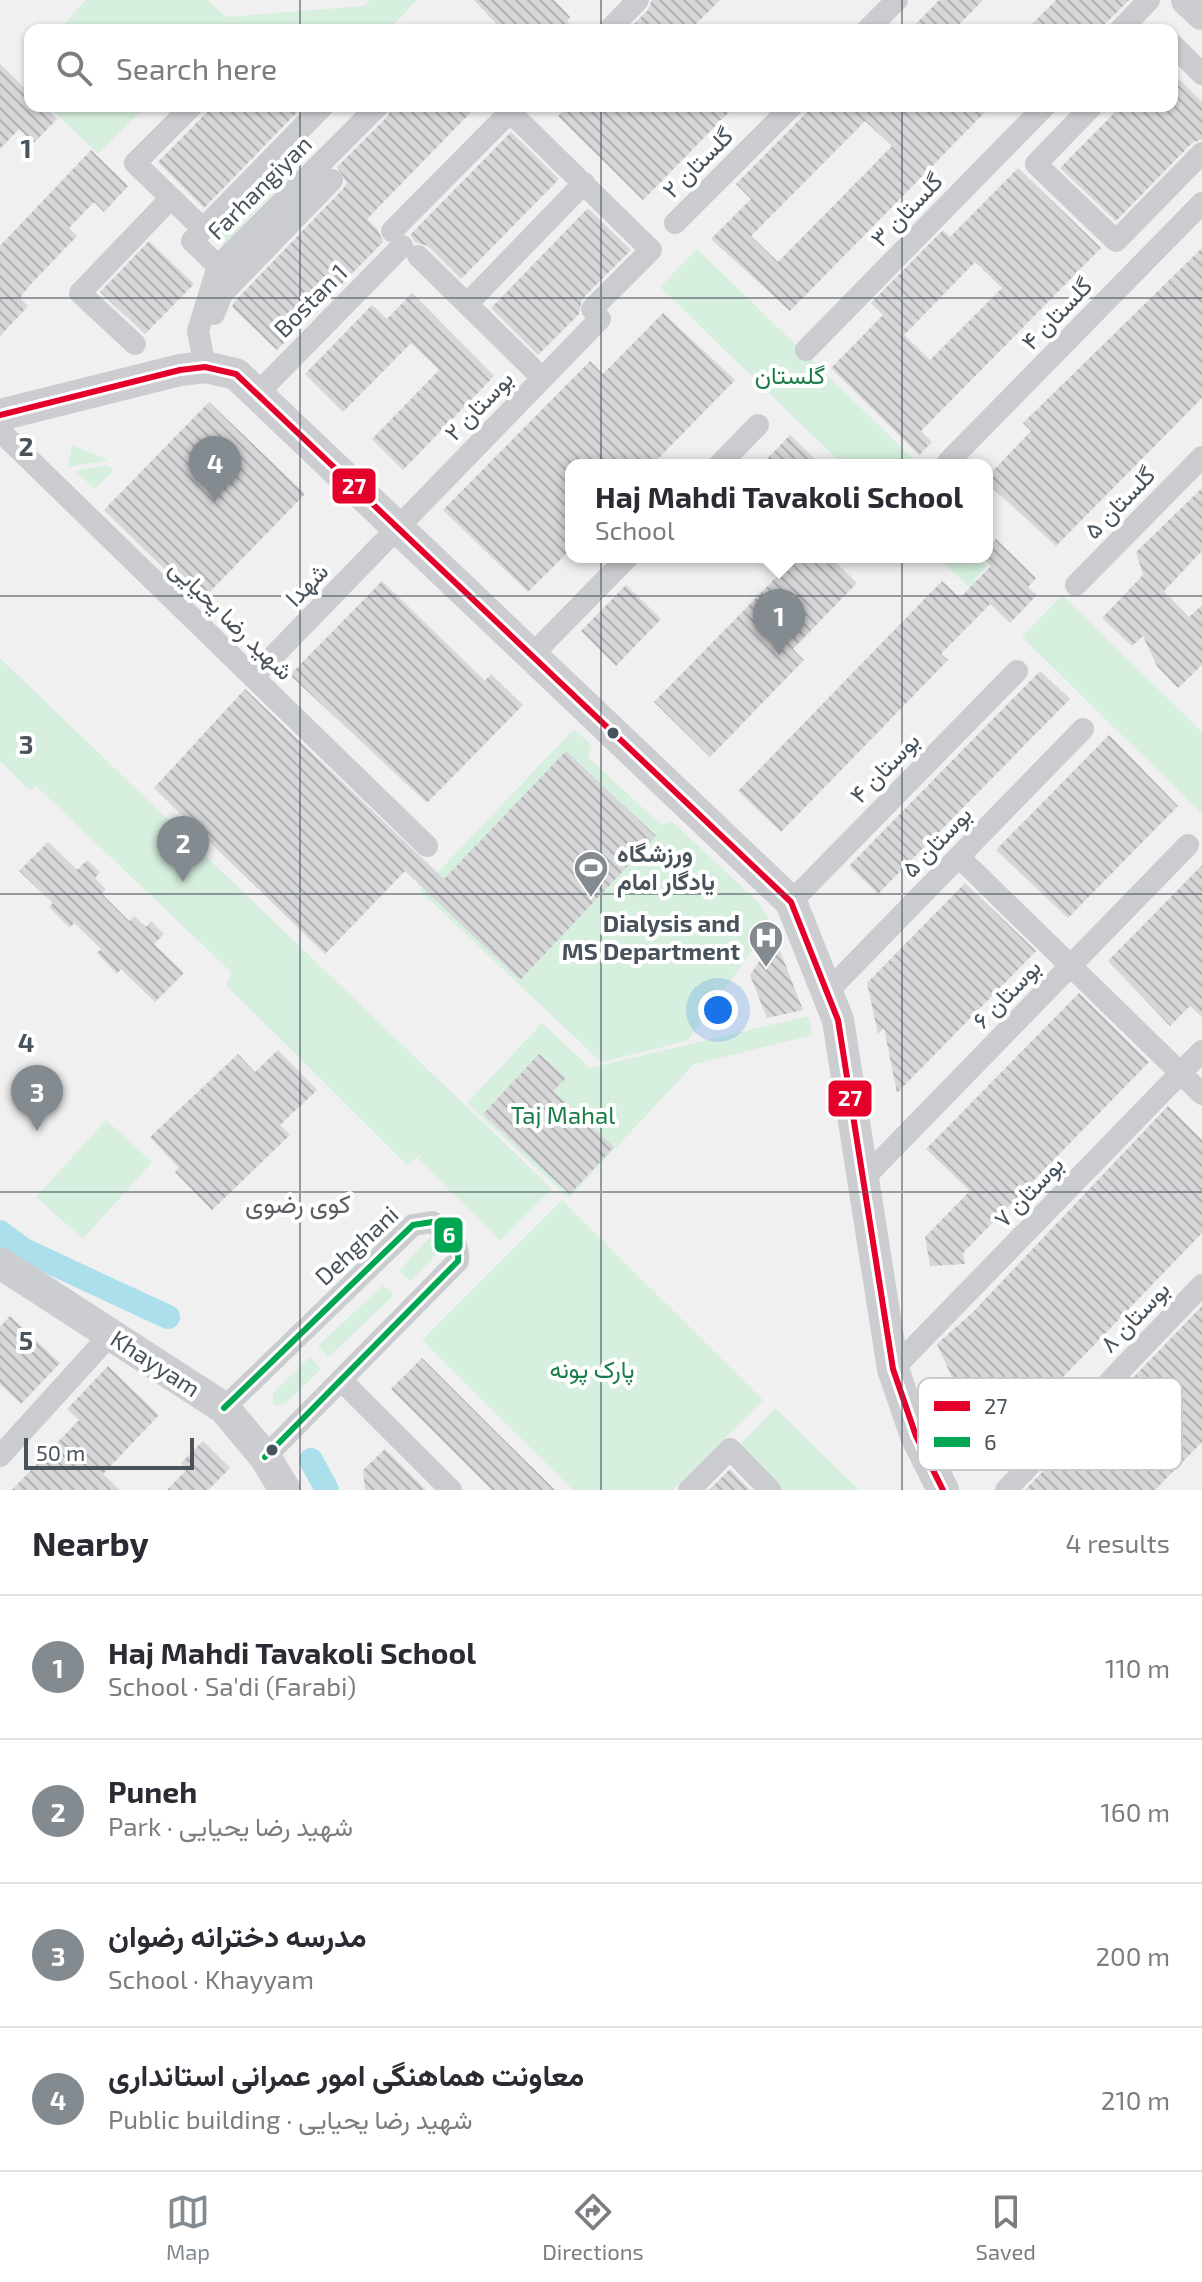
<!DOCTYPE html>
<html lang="en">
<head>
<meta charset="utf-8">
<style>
  body { margin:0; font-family:"Exo 2",Vazirmatn,sans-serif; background:#f7f7f7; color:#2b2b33 }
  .scale { position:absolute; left:24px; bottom:20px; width:170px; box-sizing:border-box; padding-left:8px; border:4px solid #48535c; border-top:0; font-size:22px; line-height:28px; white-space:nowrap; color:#48535c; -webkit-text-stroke:6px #fff; paint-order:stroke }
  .you { position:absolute; left:718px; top:1010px; width:28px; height:28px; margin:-20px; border:6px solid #fff; border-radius:50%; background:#1a73e8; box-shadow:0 0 0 12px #1a73e833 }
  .badge { display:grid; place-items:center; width:52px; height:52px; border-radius:50%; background:#838a90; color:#fff; font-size:26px; font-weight:700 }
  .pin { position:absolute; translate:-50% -66px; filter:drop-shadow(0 2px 4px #0008) }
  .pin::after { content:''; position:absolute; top:42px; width:28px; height:24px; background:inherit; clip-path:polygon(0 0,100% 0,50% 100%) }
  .popup { position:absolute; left:565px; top:459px; width:428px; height:104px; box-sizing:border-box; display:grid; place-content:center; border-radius:16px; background:#fff; filter:drop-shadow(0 2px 6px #0005); font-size:26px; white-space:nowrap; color:#7c7c81 }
  .popup b { font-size:30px; color:#2b2b33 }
  .popup::after { content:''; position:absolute; left:50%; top:100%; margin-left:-16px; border:16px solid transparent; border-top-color:#fff }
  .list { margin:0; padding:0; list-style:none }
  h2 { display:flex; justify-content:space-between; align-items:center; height:104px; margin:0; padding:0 32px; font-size:34px }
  h2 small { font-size:26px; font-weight:400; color:#7c7c81 }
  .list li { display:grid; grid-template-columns:52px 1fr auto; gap:24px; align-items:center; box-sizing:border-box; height:144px; padding:0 32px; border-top:2px solid #e1e1e2 }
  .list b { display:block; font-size:30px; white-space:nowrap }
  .list p { margin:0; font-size:26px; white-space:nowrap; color:#7c7c81 }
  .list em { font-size:26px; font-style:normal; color:#7c7c81 }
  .icon { flex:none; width:44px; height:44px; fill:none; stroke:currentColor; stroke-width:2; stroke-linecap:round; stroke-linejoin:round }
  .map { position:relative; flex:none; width:1202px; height:1490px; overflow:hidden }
  .search { position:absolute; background:#fff; box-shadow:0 2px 6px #0004; left:24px; right:24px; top:24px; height:88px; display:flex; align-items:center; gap:20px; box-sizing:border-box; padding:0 28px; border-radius:16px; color:#7c7c81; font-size:30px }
  .sheet { height:680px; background:#fff }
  nav { display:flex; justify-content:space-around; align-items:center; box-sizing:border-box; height:112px; border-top:2px solid #e1e1e2; background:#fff; font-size:22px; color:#7c7c81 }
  nav a { display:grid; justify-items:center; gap:4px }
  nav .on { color:#838a90 }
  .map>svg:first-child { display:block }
  .green { fill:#d6efde }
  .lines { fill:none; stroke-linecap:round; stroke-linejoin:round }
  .canal { stroke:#abdfec; stroke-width:24 }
  .building { fill:url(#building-back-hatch); fill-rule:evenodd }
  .street { stroke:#cacccf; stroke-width:22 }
  .secondary { stroke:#cbcdd0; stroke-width:32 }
  .bus-1-casing { stroke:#fff; stroke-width:12 }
  .bus-2-casing { stroke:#fff; stroke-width:12 }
  .bus-1 { stroke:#e4002b; stroke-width:6 }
  .bus-2 { stroke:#00a651; stroke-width:6 }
  .grid { fill:none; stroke:#48535c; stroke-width:2; stroke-opacity:0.55 }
  .bus-dot { fill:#48535c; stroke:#fff; stroke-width:3 }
  .labels { text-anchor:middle; stroke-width:8; stroke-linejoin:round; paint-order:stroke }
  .street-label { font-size:24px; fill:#48535c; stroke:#fff }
  .park-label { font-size:24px; fill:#197d49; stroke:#fff }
  .poi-label { font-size:24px; font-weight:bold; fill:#48535c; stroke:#fff; text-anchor:start }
  .neighbourhood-label { font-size:26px; fill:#5c6064; stroke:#fff }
  .key { fill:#fff; stroke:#c8cbce; stroke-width:2 }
  .key-label { font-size:22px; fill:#48535c }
  .grid-label { font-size:26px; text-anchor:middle; font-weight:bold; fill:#48535c; stroke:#fff; stroke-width:8; stroke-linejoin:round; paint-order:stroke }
  .line-badge { stroke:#fff; stroke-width:3 }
  .badge-label { font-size:22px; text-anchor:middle; font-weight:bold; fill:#fff }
</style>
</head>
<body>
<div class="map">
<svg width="1202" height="1490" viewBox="0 0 1202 1490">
  <defs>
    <pattern id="building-back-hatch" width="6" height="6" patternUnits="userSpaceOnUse" patternTransform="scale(2)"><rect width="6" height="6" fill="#d7d7d9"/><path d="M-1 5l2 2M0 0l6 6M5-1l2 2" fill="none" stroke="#b0b1b3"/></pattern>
  </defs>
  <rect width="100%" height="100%" fill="#f1f0f0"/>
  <path class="green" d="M86 0H208L226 17 364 6 370 0H417L388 30H58Z
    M48 106H146L98 154Z
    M280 165 291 175 223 245 212 235Z
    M697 249 920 465H843L660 287Z
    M72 445 108 460 68 467Z
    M106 465 114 470 95 489 75 471Z
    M938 557H978L987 566 975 579 985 589 978 596Z
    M1062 595 1202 732V814L1022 637Z
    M0 658 552 1189 500 1241 418 1159 424 1152 407 1165 226 985 231 972 36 786 30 791 0 761Z
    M574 729 591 744 588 757 661 825 673 822 758 902 772 923 687 1041 601 1062 420 891Z
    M808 1016 813 1035 694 1064 569 1198 467 1103 542 1023 590 1068Z
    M106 1120 152 1162 83 1239 36 1197Z
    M562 1200 763 1400 673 1490H573L422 1340Z
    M431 1236 439 1239 443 1247 411 1281 399 1271Z
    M383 1285 394 1295 329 1357 318 1346Z
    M310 1357 321 1369 285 1404 273 1405V1393Z
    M775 1408 859 1490H781L738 1447Z"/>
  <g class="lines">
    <path class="canal" d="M0 1232 24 1250 168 1317
      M311 1460 327 1490"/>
  </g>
  <path class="building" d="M474 0H554L570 17 567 21 575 30H502Z
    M652 0H720L690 30H628L648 10Z
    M939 0H983L954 30H910Z
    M1056 0H1129L1099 30H1026Z
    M0 64 30 93V106H44L57 119 34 143 19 129 0 149Z
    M1172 72 1202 102V139L1192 143 1116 221 1060 168 1121 106H1172Z
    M213 106H303L204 208 158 162Z
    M392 106H477L367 219 378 230 383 242 277 350 232 307 234 302 342 190 347 183 337 167 388 116Z
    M568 106H735L643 200 558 116Z
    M813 106H991L790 311 711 239 751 199 736 184ZM865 121 892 146 778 262 751 236Z
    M511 132 559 179 461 279 428 246 415 242 410 235Z
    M91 150 128 186 104 212 94 202 69 228 77 236 30 285 20 298 28 306 0 336V246Z
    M1018 168 1101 248 921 431 932 442 919 455 831 368 883 315 871 303 943 230 950 237ZM975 262 1002 288 930 360 904 335Z
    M588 208 631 250 582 299 579 314 538 355 491 308Z
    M149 241 194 284 145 334 100 292Z
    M1202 248V398L1056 546 987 483V477L1031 431 1023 423Z
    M412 293 494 376 403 470 372 439 439 370 411 343 343 412 305 374 372 305 387 319Z
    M663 313 735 380 652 465H571V549L528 592 443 510 590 361 603 374Z
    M209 402 305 494 199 603 104 510Z
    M790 435 821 465H761Z
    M1202 488V551L1164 591 1189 617 1202 605V665L1178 688 1157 666 1143 636 1132 646 1102 618 1143 575 1136 552Z
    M996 539 1036 578 1028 587 1037 595 1010 623 990 604 941 654 948 660 781 832 738 791 942 581 960 598 991 566 981 557H987V548Z
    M796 557H830L857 583 793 649 804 660 710 757 654 702Z
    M382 581 485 681 491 674 523 705 427 803 290 675Z
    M626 585 661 619 616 666 581 631Z
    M1040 671 1070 699 878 894 849 866Z
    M245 689 444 879 566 751 656 836 520 980 405 871 325 954 154 788Z
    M1109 735 1178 806 1068 918 996 850Z
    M48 842 77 870 87 860 100 872 95 878 106 889 102 894 129 921 134 916 146 927 151 921 164 934 154 944 184 973 155 1002 121 969 117 974 97 953 101 949 74 923 70 928 49 907 53 903 19 871Z
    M1202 865V1017L1190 1006 1170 1026 1108 961Z
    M965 883 1036 951 897 1093 884 1028 878 1034 867 983Z
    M775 938 803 1010 767 1018 750 975Z
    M1079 993 1149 1062 963 1253 965 1264 930 1266 925 1237 970 1191 926 1149Z
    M278 1050 317 1090 280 1125 290 1135 212 1210 175 1172 179 1168 150 1137 238 1054 255 1072Z
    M539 1054 566 1078 553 1091 614 1147 570 1194 483 1114Z
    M1168 1106 1202 1140V1233L986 1457 958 1382 955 1384 937 1344 973 1312Z
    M1202 1306V1442L1155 1490H1025Z
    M10 1316 60 1363 21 1404 0 1384V1327Z
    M422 1358 497 1433 555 1490H492L391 1389Z
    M108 1366 159 1415 103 1474 120 1490H12L79 1420 67 1409Z
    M203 1441 230 1468 208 1490H167L187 1469 181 1463Z
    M385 1449 426 1490H365L363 1470Z
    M730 1469 750 1490H709Z"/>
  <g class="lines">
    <path class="street" d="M609 30 638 0
      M867 30 897 0
      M1120 30 1149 0
      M1172 44 1202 74
      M192 106 135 163 203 229 323 106
      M504 106 651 250 592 309
      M1092 106 1036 164 1116 241 1202 153
      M675 223 792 106
      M203 229 192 241 218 266
      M392 231 510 112
      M418 256 533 369
      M467 304 584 183
      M214 314 222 294 332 180
      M135 344 80 293 171 198
      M806 350 1045 106
      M205 367 198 331 218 266 378 106
      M258 393 402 246
      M0 431 427 846
      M948 462 1202 203
      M719 465 758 425
      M1076 585 1202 457
      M531 656 628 557
      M253 677 600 319
      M959 857 1202 1094
      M791 902 1017 671
      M828 991 1083 729
      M863 1179 1188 845
      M893 1369 1202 1051
      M341 1380 451 1490
      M224 1408 413 1225 432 1222C447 1232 460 1241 458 1261L265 1457
      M0 1456 110 1335
      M689 1490 730 1449 770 1490
      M1006 1490 1202 1285"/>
    <path class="secondary" d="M1187 0 1202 14
      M0 415 180 370 205 367 236 374 791 902 838 1020 893 1369 916 1436 943 1490
      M0 1263 224 1408 265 1457 285 1490"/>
    <defs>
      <path id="bus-1" d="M0 415 180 370 205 367 236 374 791 902 838 1020 893 1369 916 1436 943 1490"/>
      <path id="bus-2" d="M224 1408 413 1225 432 1222C447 1232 460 1241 458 1261L265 1457"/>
    </defs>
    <use href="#bus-1" class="bus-1-casing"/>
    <use href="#bus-2" class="bus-2-casing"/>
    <use href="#bus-1" class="bus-1"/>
    <use href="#bus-2" class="bus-2"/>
  </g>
  <path class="grid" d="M300 0V30M601 0V30M902 0V30M300 106V1490M601 106V1490M902 106V1490M0 298H1202M0 596H1202M0 894H1202M0 1192H1202"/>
  <defs>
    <symbol id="stadium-pin" viewBox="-11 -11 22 30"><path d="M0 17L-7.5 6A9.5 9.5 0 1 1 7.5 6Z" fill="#838a90" stroke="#fff"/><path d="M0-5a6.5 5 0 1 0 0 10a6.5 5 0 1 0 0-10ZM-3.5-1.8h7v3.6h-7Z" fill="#fff"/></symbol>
    <symbol id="hospital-pin" viewBox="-11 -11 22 30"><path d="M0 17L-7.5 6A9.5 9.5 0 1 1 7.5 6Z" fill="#838a90" stroke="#fff"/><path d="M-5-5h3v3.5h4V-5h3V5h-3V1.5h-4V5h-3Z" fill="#fff"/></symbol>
  </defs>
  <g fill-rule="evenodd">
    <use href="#stadium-pin" x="571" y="848" width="40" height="54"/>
    <use href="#hospital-pin" x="746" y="918" width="40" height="54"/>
  </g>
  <g class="bus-dot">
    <circle cx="613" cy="733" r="7"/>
    <circle cx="272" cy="1450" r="7"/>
  </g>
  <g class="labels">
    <g class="street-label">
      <text transform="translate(698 163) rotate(-45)" y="8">گلستان ۲</text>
      <text transform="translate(260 188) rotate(-45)" y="8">Farhangiyan</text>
      <text transform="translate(907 210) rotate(-46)" y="8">گلستان ۳</text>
      <text transform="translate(311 301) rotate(-45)" y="8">Bostan 1</text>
      <text transform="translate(1057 314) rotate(-46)" y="8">گلستان ۴</text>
      <text transform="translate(479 406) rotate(-46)" y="8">بوستان ۲</text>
      <text transform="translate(1120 503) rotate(-46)" y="8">گلستان ۵</text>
      <text transform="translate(307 585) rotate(-46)" y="8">شهدا</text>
      <text transform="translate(231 620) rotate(44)" y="8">شهید رضا یحیایی</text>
      <text transform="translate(885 768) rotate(-46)" y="8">بوستان ۴</text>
      <text transform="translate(937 842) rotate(-46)" y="8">بوستان ۵</text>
      <text transform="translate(1007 994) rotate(-46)" y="8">بوستان ۶</text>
      <text transform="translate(1029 1192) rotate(-46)" y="8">بوستان ۷</text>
      <text transform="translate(357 1246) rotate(-43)" y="8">Dehghani</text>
      <text transform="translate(1135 1317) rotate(-46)" y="8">بوستان ۸</text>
      <text transform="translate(155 1364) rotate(33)" y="8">Khayyam</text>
    </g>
    <g class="park-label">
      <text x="790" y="384">گلستان</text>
      <text x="563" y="1124">Taj Mahal</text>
      <text x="592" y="1378">پارک پونه</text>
    </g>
    <g class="poi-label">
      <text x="617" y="862">ورزشگاه<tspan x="617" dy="28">یادگار امام</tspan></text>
      <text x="740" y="932" text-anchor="end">Dialysis and<tspan x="740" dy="28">MS Department</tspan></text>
    </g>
    <g class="neighbourhood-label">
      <text x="298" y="1213">کوی رضوی</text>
    </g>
  </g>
  <rect x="918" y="1378" width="264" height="92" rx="12" class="key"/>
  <rect x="934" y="1401" width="36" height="10" fill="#e4002b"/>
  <rect x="934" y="1437" width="36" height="10" fill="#00a651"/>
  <g class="key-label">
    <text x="984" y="1414">27</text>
    <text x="984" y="1450">6</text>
  </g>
  <g class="grid-label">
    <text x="26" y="158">1</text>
    <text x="26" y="456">2</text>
    <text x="26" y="754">3</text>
    <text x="26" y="1052">4</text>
    <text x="26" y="1350">5</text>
  </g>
  <g class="line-badge">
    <rect x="331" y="467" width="46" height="38" rx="8" fill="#e4002b"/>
    <rect x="827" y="1079" width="46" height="39" rx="8" fill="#e4002b"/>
    <rect x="433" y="1216" width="31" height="38" rx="8" fill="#00a651"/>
  </g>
  <g class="badge-label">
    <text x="354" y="494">27</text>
    <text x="850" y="1106">27</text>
    <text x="449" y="1243">6</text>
  </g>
</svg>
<div class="scale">50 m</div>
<div class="you"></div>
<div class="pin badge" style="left:779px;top:655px">1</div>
<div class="popup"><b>Haj Mahdi Tavakoli School</b>School</div>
<div class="pin badge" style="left:183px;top:882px">2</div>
<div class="pin badge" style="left:37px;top:1131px">3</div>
<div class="pin badge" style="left:215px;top:502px">4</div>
<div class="search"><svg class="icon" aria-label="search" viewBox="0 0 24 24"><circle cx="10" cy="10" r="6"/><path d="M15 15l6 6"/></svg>Search here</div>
</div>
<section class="sheet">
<h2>Nearby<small>4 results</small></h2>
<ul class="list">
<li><span class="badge">1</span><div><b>Haj Mahdi Tavakoli School</b><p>School · Sa'di (Farabi)</p></div><em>110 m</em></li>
<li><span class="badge">2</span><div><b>Puneh</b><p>Park · شهید رضا یحیایی</p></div><em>160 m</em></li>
<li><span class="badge">3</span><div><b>مدرسه دخترانه رضوان</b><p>School · Khayyam</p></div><em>200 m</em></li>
<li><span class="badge">4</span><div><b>معاونت هماهنگی امور عمرانی استانداری</b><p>Public building · شهید رضا یحیایی</p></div><em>210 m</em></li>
</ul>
</section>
<nav>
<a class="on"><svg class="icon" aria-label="map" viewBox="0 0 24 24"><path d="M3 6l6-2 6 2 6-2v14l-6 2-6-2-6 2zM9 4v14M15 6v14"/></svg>Map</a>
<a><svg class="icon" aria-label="directions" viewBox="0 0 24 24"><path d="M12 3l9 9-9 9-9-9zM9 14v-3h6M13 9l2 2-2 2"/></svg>Directions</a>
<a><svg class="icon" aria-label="saved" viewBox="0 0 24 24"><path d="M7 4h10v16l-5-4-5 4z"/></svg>Saved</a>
</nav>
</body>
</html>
